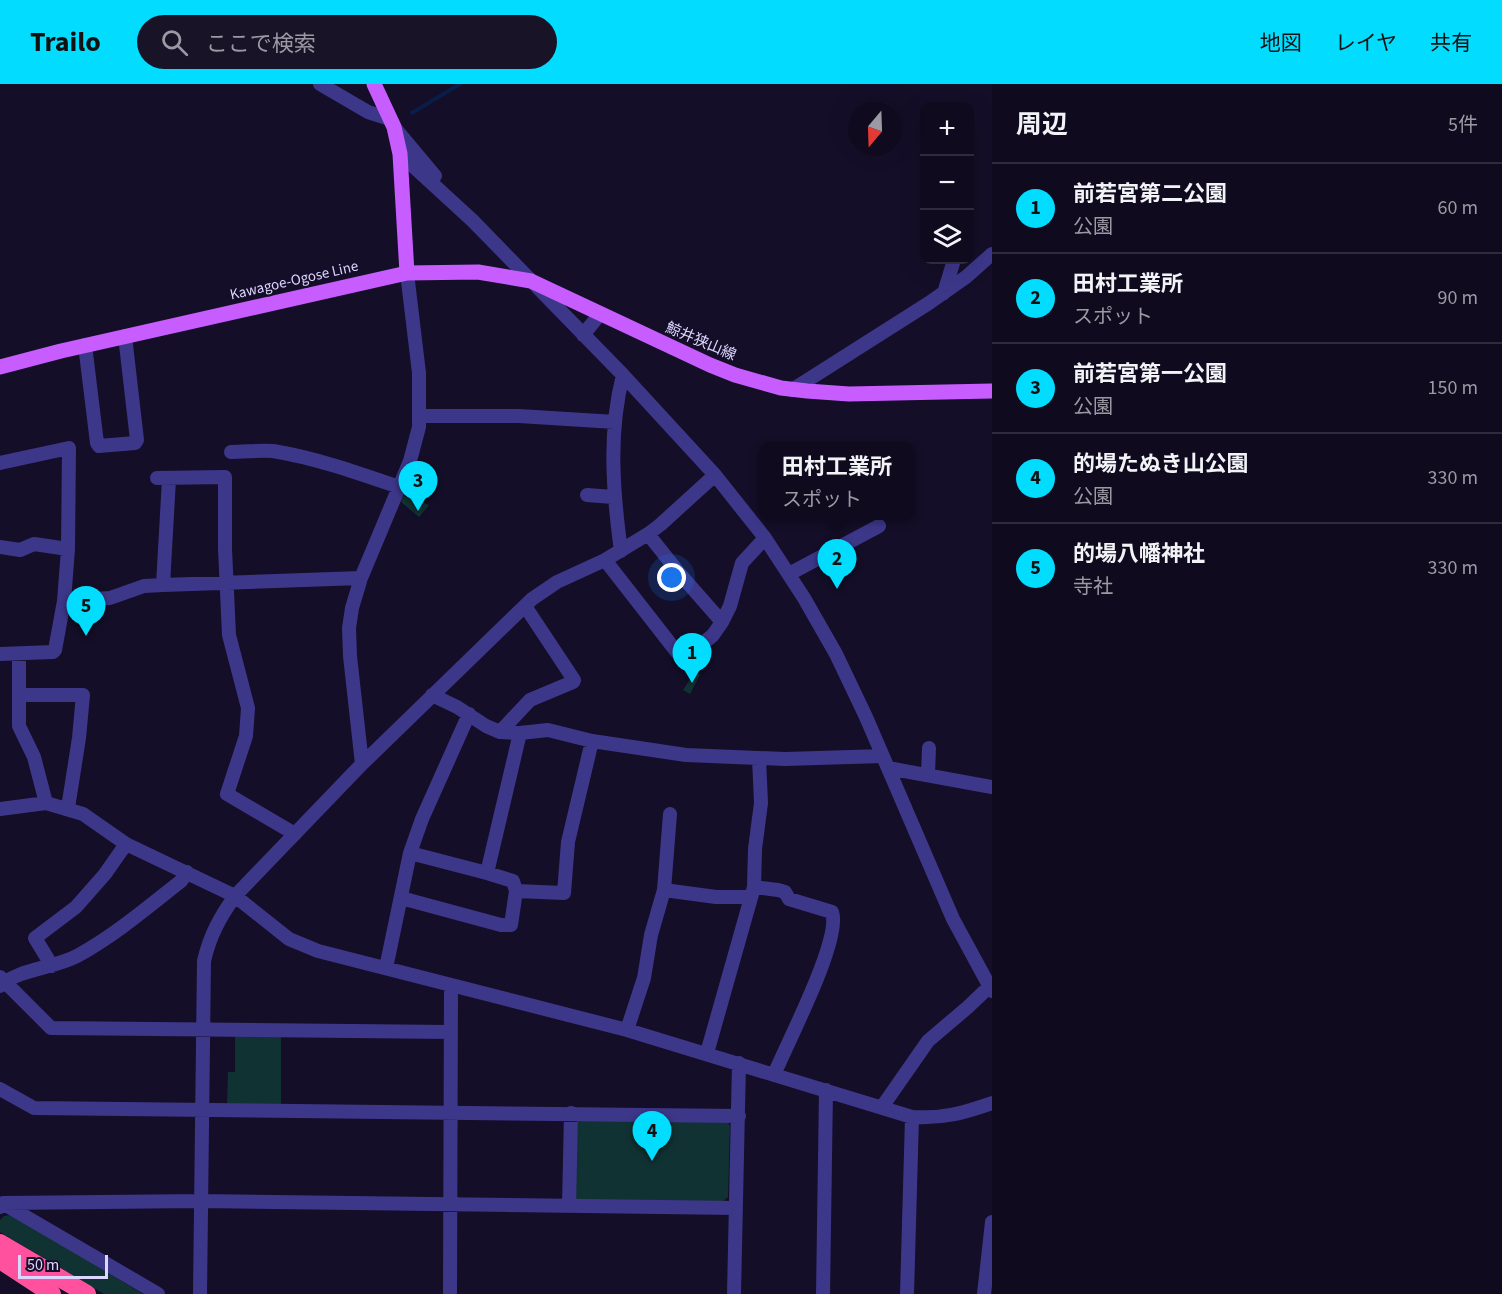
<!DOCTYPE html>
<html lang="ja">
<head>
<meta charset="utf-8">
<style>
  body { margin:0; font-family:"Source Sans 3","Noto Sans JP",sans-serif; background:#181327; color:#f1f3f6 }
  .controls { position:absolute; right:18px; top:18px; display:grid; overflow:hidden; border-radius:12px; box-shadow:0 6px 24px #0002 }
  .controls button { width:54px; height:54px; display:grid; place-items:center; padding:0; border:0; border-bottom:2px solid #2f2b3c; background:#0f0a1e; color:#f1f3f6; font:30px sans-serif }
  .compass { position:absolute; left:848px; top:18px; width:54px; height:54px; border-radius:50%; background:#0f0a1e; box-shadow:0 6px 24px #0002; rotate:199deg }
  .scale { position:absolute; left:18px; bottom:15px; width:90px; box-sizing:border-box; padding-left:6px; border:3px solid #dcd6ff; border-top:0; font-size:16px; line-height:21px; white-space:nowrap; color:#dcd6ff; -webkit-text-stroke:4px #140e28; paint-order:stroke }
  .you { position:absolute; left:672px; top:494px; width:21px; height:21px; margin:-15px; border:4px solid #fff; border-radius:50%; background:#1a73e8; box-shadow:0 0 0 9px #1a73e833 }
  .badge { display:grid; place-items:center; width:39px; height:39px; border-radius:50%; background:#02dcff; color:#111; font-size:20px; font-weight:700 }
  .pin { position:absolute; translate:-50% -50px; filter:drop-shadow(0 2px 3px #0008) }
  .pin::after { content:''; position:absolute; top:32px; width:21px; height:18px; background:inherit; clip-path:polygon(0 0,100% 0,50% 100%) }
  .popup { position:absolute; left:759px; top:358px; width:156px; height:78px; box-sizing:border-box; display:grid; place-content:center; border-radius:12px; background:#0f0a1e; filter:drop-shadow(0 2px 4px #0005); font-size:20px; white-space:nowrap; color:#9b9aa4 }
  .popup b { font-size:22px; color:#f1f3f6 }
  .popup::after { content:''; position:absolute; left:50%; top:100%; margin-left:-12px; border:12px solid transparent; border-top-color:#0f0a1e }
  .list { margin:0; padding:0; list-style:none }
  h2 { display:flex; justify-content:space-between; align-items:center; height:78px; margin:0; padding:0 24px; font-size:26px }
  h2 small { font-size:20px; font-weight:400; color:#9b9aa4 }
  .list li { display:grid; grid-template-columns:39px 1fr auto; gap:18px; align-items:center; box-sizing:border-box; height:90px; padding:0 24px; border-top:2px solid #2f2b3c }
  .list b { display:block; font-size:22px; white-space:nowrap }
  .list p { margin:0; font-size:20px; white-space:nowrap; color:#9b9aa4 }
  .list em { font-size:20px; font-style:normal; color:#9b9aa4 }
  .icon { flex:none; width:33px; height:33px; fill:none; stroke:currentColor; stroke-width:2; stroke-linecap:round; stroke-linejoin:round }
  .map { position:relative; flex:none; width:992px; height:1210px; overflow:hidden }
  header { display:flex; align-items:center; gap:36px; box-sizing:border-box; height:84px; padding:0 30px; background:#02dcff; color:#111 }
  header strong { font-size:28px }
  nav { display:flex; gap:33px; margin-inline-start:auto; font-size:21px }
  .search { width:420px; height:54px; background:#181327; display:flex; align-items:center; gap:15px; box-sizing:border-box; padding:0 21px; border-radius:33px; color:#9b9aa4; font-size:22px }
  main { display:flex }
  aside { flex:1; background:#0f0a1e }
  .map>svg:first-child { display:block }
  .green { fill:#113233 }
  .lines { fill:none; stroke-linecap:round; stroke-linejoin:round }
  .stream { stroke:#081d48; stroke-width:4 }
  .minor { stroke:#3d378a; stroke-width:14 }
  .major { stroke:#c85dff; stroke-width:15 }
  .highway { stroke:#ff519e; stroke-width:18 }
  .labels { text-anchor:middle; stroke-width:4.5; stroke-linejoin:round; paint-order:stroke }
  .street-label { font-size:15px; fill:#dcd6ff; stroke:#140e28 }
</style>
</head>
<body>
<header>
<strong>Trailo</strong>
<div class="search"><svg class="icon" aria-label="search" viewBox="0 0 24 24"><circle cx="10" cy="10" r="6"/><path d="M15 15l6 6"/></svg>ここで検索</div>
<nav><a>地図</a><a>レイヤ</a><a>共有</a></nav>
</header>
<main>
<div class="map">
<svg width="992" height="1210" viewBox="0 0 992 1210">
  <rect width="100%" height="100%" fill="#140e28"/>
  <path class="green" d="M403 412 429 421 419 433 401 418Z
    M687 575 700 591 690 610 683 606 692 592 682 580Z
    M235 951 281 952V1021L227 1020 228 988H235Z
    M577 1034 727 1037 730 1042 728 1113 722 1118 576 1116 573 1111Z
    M10 1131 19 1135 143 1210H104L0 1148V1136L4 1132Z"/>
  <g class="lines">
    <path class="stream" d="M412 29 460 0"/>
    <path class="minor" d="M320 0 368 28 390 35
      M394 43 435 92
      M400 70 473 137 623 291 715 391 765 454 804 514 836 570 866 633 953 835 992 907
      M944 209 954 176
      M583 251 600 230
      M85 261 97 359 99 362 135 359 137 356 125 252
      M792 306 929 219 966 193 992 170
      M419 332H519L615 338
      M231 368C245 368 260 366 273 367 316 374 358 389 399 403
      M0 379 69 364 68 465 64 517 55 566 53 568 0 570
      M157 394 225 393V465L229 551 248 624 246 652 227 710 295 750
      M587 411 613 413
      M648 450 679 489 722 538
      M0 463 20 466 34 460 68 465
      M621 467C613 408 608 349 623 291
      M605 476 683 576 713 551 722 538 730 522 742 479 765 454
      M789 490 879 442
      M163 501 169 395
      M64 517 110 514 144 502 163 501 361 494
      M19 570V642L34 673 46 719
      M19 611H83L79 654 68 724
      M432 611 457 623 486 642 500 648 520 649 548 646 592 657 686 671 785 675 883 672
      M500 648 530 616 573 598 574 596 525 522
      M362 680 532 515 557 498 605 476 648 450 660 441 715 391
      M888 684 992 703
      M928 690 929 664
      M0 725 46 719 83 730 126 760 235 812 289 855 318 867 627 946 912 1033C943 1035 963 1029 992 1019
      M410 769 487 789
      M754 803 778 806 785 808 789 815 832 828C842 855 786 961 774 991
      M664 806 716 813H751
      M516 807 564 809 568 758 592 657
      M401 814 501 841H511L516 807 513 797 487 789 520 649
      M52 882 35 854 76 823 105 790 126 760
      M386 884 410 769 422 735 469 630
      M0 893 51 944 451 948
      M0 902C21 884 52 885 77 872 114 852 148 823 181 797L187 788
      M627 946 644 894 651 851 664 806 670 730
      M707 969 754 803 755 765 761 719 759 674
      M0 1005 34 1024 739 1032
      M882 1023 928 957 968 923 992 900
      M4 1120 158 1210
      M569 1122 571 1029
      M0 1123 3 1119 201 1117 736 1124
      M200 1210 204 877C210 851 220 833 235 812L362 680 350 572 349 544 352 524 361 494 410 377 419 343V289L407 189
      M450 1210 451 901
      M734 1210 739 979
      M823 1210 826 1006
      M907 1210 912 1033
      M984 1210 992 1138"/>
    <path class="major" d="M407 189 478 188 531 197 710 281 735 291 781 304 807 307 849 310 992 307
      M0 283 61 267 407 189 400 70 394 43 374 0"/>
    <path class="highway" d="M0 1159 87 1210
      M0 1176 52 1210"/>
  </g>
  <g class="labels">
    <g class="street-label">
      <text transform="translate(294 196) rotate(-13)" y="5">Kawagoe-Ogose Line</text>
      <text transform="translate(701 257) rotate(23)" y="5">鯨井狭山線</text>
    </g>
  </g>
</svg>
<div class="controls">
<button>+</button>
<button>−</button>
<button><svg class="icon" aria-label="layers" viewBox="0 0 24 24"><path d="M12 4l9 5-9 5-9-5zM3 14l9 5 9-5"/></svg></button>
</div>
<svg class="compass" viewBox="-18 -18 36 36"><path d="M0-13l5 13h-10z" fill="#e53935"/><path d="M0 13l5-13h-10z" fill="#9b9aa4"/></svg>
<div class="scale">50 m</div>
<div class="you"></div>
<div class="pin badge" style="left:692px;top:599px">1</div>
<div class="pin badge" style="left:837px;top:505px">2</div>
<div class="popup"><b>田村工業所</b>スポット</div>
<div class="pin badge" style="left:418px;top:427px">3</div>
<div class="pin badge" style="left:652px;top:1077px">4</div>
<div class="pin badge" style="left:86px;top:552px">5</div>
</div>
<aside>
<h2>周辺<small>5件</small></h2>
<ul class="list">
<li><span class="badge">1</span><div><b>前若宮第二公園</b><p>公園</p></div><em>60 m</em></li>
<li><span class="badge">2</span><div><b>田村工業所</b><p>スポット</p></div><em>90 m</em></li>
<li><span class="badge">3</span><div><b>前若宮第一公園</b><p>公園</p></div><em>150 m</em></li>
<li><span class="badge">4</span><div><b>的場たぬき山公園</b><p>公園</p></div><em>330 m</em></li>
<li><span class="badge">5</span><div><b>的場八幡神社</b><p>寺社</p></div><em>330 m</em></li>
</ul>
</aside>
</main>
</body>
</html>
